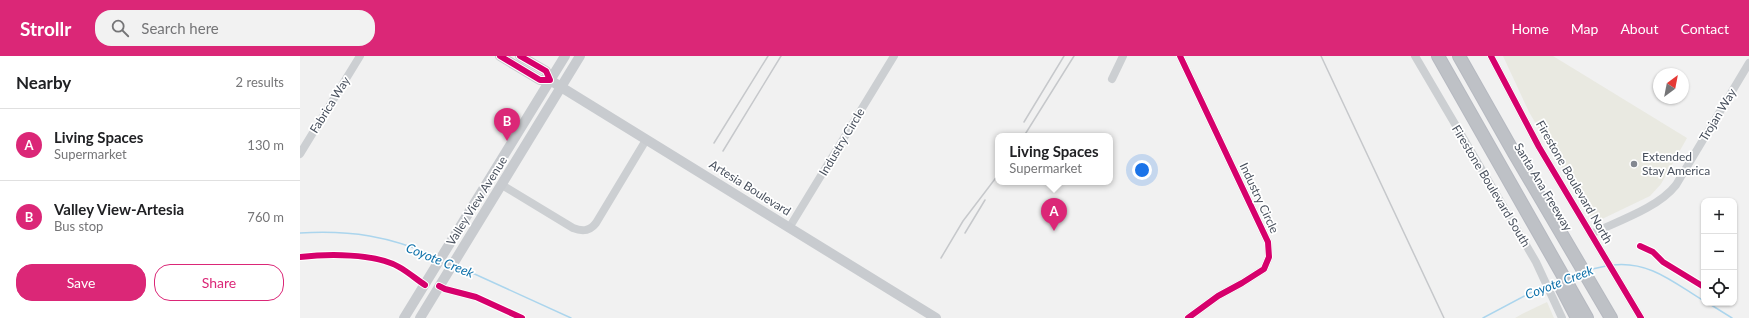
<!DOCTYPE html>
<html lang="en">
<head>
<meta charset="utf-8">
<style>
  body { margin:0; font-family:Lato,sans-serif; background:#f2f2f2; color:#202124 }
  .controls { position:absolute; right:12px; bottom:12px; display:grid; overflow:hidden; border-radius:8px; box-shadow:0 1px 3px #0004 }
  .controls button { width:36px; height:36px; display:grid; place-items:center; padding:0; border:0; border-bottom:1px solid #e0e0e0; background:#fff; color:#202124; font:20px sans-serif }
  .compass { position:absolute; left:1353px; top:12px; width:36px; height:36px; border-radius:50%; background:#fff; box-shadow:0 1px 3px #0004; rotate:32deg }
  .you { position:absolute; left:842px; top:114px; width:14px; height:14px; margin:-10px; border:3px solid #fff; border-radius:50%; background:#1a73e8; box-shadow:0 0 0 6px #1a73e833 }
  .badge { display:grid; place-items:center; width:26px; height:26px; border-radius:50%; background:#db2777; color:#fff; font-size:13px; font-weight:700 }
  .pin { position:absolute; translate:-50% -33px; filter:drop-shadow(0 1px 2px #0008) }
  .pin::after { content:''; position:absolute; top:21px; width:14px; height:12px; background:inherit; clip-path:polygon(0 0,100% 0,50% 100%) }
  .popup { position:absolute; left:695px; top:77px; width:118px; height:52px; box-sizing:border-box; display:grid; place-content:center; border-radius:8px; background:#fff; filter:drop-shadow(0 1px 3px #0005); font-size:13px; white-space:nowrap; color:#757577 }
  .popup b { font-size:15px; color:#202124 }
  .popup::after { content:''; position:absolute; left:50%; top:100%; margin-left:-8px; border:8px solid transparent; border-top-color:#fff }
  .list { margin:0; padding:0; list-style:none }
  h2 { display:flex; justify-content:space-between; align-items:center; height:52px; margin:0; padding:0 16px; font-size:17px }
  h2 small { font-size:13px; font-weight:400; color:#757577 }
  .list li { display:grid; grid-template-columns:26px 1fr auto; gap:12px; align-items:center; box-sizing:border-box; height:72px; padding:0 16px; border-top:1px solid #e0e0e0 }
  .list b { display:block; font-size:15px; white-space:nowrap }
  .list p { margin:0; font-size:13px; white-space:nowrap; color:#757577 }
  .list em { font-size:13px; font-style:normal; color:#757577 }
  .actions { display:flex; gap:8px; padding:12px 16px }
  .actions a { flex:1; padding:9px 0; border:1px solid #db2777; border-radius:16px; text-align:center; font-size:14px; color:#db2777 }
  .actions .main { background:#db2777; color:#fff }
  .icon { flex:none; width:22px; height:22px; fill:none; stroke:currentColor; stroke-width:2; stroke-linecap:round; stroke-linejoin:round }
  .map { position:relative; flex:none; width:1449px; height:262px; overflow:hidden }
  header { display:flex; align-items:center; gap:24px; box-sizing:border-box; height:56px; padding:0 20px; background:#db2777; color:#fff }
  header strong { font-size:19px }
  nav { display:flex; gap:22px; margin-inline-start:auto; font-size:14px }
  .search { width:280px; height:36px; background:#f2f2f2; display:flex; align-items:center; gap:10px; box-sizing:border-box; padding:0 14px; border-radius:16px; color:#757577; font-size:15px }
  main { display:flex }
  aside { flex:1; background:#fff }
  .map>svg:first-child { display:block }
  .commercial { fill:#e9e9e1 }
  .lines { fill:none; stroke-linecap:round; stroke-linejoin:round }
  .stream { stroke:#abd5ed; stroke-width:1.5 }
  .highway-casing { stroke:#b6b9c0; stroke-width:14 }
  .minor { stroke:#cccfd2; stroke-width:8 }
  .major { stroke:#c8cbcf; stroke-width:10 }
  .highway { stroke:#bec1c6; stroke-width:12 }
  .rail { stroke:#c6c8cb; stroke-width:1.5 }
  .cycleway-casing { stroke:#fff; stroke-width:8 }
  .cycleway { stroke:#d6006c; stroke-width:6 }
  .poi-dot { fill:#838891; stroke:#fff; stroke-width:1.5 }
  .labels { text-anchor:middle; stroke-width:3.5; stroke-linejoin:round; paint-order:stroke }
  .street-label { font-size:12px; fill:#48505d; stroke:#fff }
  .poi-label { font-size:12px; fill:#48505d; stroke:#fff; text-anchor:start }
  .water-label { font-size:13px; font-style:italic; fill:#0e71aa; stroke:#fff }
</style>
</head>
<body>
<header>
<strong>Strollr</strong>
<div class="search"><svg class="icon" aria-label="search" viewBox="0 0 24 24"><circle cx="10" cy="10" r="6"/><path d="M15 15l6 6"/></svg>Search here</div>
<nav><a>Home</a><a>Map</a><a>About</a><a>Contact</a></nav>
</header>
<main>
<aside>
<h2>Nearby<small>2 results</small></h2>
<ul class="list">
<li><span class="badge">A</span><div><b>Living Spaces</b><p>Supermarket</p></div><em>130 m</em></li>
<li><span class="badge">B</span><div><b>Valley View-Artesia</b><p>Bus stop</p></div><em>760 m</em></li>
</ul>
<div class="actions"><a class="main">Save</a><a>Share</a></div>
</aside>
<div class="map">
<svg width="1449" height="262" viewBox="0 0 1449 262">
  <rect width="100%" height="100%" fill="#f1f1f1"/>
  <path class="commercial" d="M1203 0H1253L1387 82 1361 128 1350 140 1300 164H1293L1229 56Z
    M1247 246 1254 262H1215L1222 258Z"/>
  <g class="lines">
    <path class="stream" d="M0 177C51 174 89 180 137 201
      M1313 209C1350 205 1374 227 1404 245
      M157 210 271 262
      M1288 214 1306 210
      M1269 221 1279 217
      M1248 228 1260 224
      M1408 247 1432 262
      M1183 262 1243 230"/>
    <defs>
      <path id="highway" d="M1138 0 1287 262
        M1159 0 1214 97 1311 262
        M1262 233 1277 262"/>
    </defs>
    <use href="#highway" class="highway-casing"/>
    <path class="minor" d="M880 0 968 186 969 201 964 213 942 227 918 240 888 262
      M1115 0 1236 206 1262 262
      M1191 0 1239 91 1341 262
      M812 23 823 0
      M0 98 60 0
      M202 129 273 172C283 176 290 175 296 167L346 84
      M489 172 594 0
      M1291 178C1318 165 1358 152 1376 129L1449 7"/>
    <path class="major" d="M200 0 240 24H250
      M220 0 246 15 250 24 261 31 636 262
      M104 262 265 0
      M120 262 280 0"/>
    <use href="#highway" class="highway"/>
    <path class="rail" d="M1021 0 1144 262
      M724 66 764 0
      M724 80 774 0
      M414 87 468 0
      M423 95 481 0
      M665 177 685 144
      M641 202 663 165 698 119"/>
    <defs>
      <path id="cycleway" d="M200 0 240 24H250L246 15 220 0
        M880 0 968 186 969 201 964 213 942 227 918 240 888 262
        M1191 0 1239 91 1341 262
        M1340 190 1353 196 1363 206 1404 231
        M0 201C27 198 75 197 99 211 108 216 116 223 125 229
        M139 230 145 233 176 241 222 262"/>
    </defs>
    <use href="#cycleway" class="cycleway-casing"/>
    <use href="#cycleway" class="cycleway"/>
  </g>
  <circle class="poi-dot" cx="1334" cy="108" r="4"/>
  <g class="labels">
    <g class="street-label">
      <text transform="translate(30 49) rotate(-58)" y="4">Fabrica Way</text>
      <text transform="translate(1418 59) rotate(-59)" y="4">Trojan Way</text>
      <text transform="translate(542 86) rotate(-59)" y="4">Industry Circle</text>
      <text transform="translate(1274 126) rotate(60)" y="4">Firestone Boulevard North</text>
      <text transform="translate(1191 130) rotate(59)" y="4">Firestone Boulevard South</text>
      <text transform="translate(1243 131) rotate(59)" y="4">Santa Ana Freeway</text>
      <text transform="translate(450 132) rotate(32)" y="4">Artesia Boulevard</text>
      <text transform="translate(959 142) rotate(65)" y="4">Industry Circle</text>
      <text transform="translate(177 145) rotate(-58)" y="4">Valley View Avenue</text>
    </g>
    <g class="poi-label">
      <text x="1342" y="105">Extended<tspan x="1342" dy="14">Stay America</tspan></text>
    </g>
    <g class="water-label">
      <text transform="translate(140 204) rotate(22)" y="5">Coyote Creek</text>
      <text transform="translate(1259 226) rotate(-21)" y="5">Coyote Creek</text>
    </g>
  </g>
</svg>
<div class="controls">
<button>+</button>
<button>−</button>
<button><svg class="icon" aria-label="locate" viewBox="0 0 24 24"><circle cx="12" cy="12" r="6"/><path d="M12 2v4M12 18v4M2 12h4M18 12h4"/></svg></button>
</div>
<svg class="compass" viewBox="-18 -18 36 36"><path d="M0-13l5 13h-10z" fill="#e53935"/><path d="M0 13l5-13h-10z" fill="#757577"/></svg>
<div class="you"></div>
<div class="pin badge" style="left:754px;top:175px">A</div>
<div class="popup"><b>Living Spaces</b>Supermarket</div>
<div class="pin badge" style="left:207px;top:85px">B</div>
</div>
</main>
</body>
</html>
